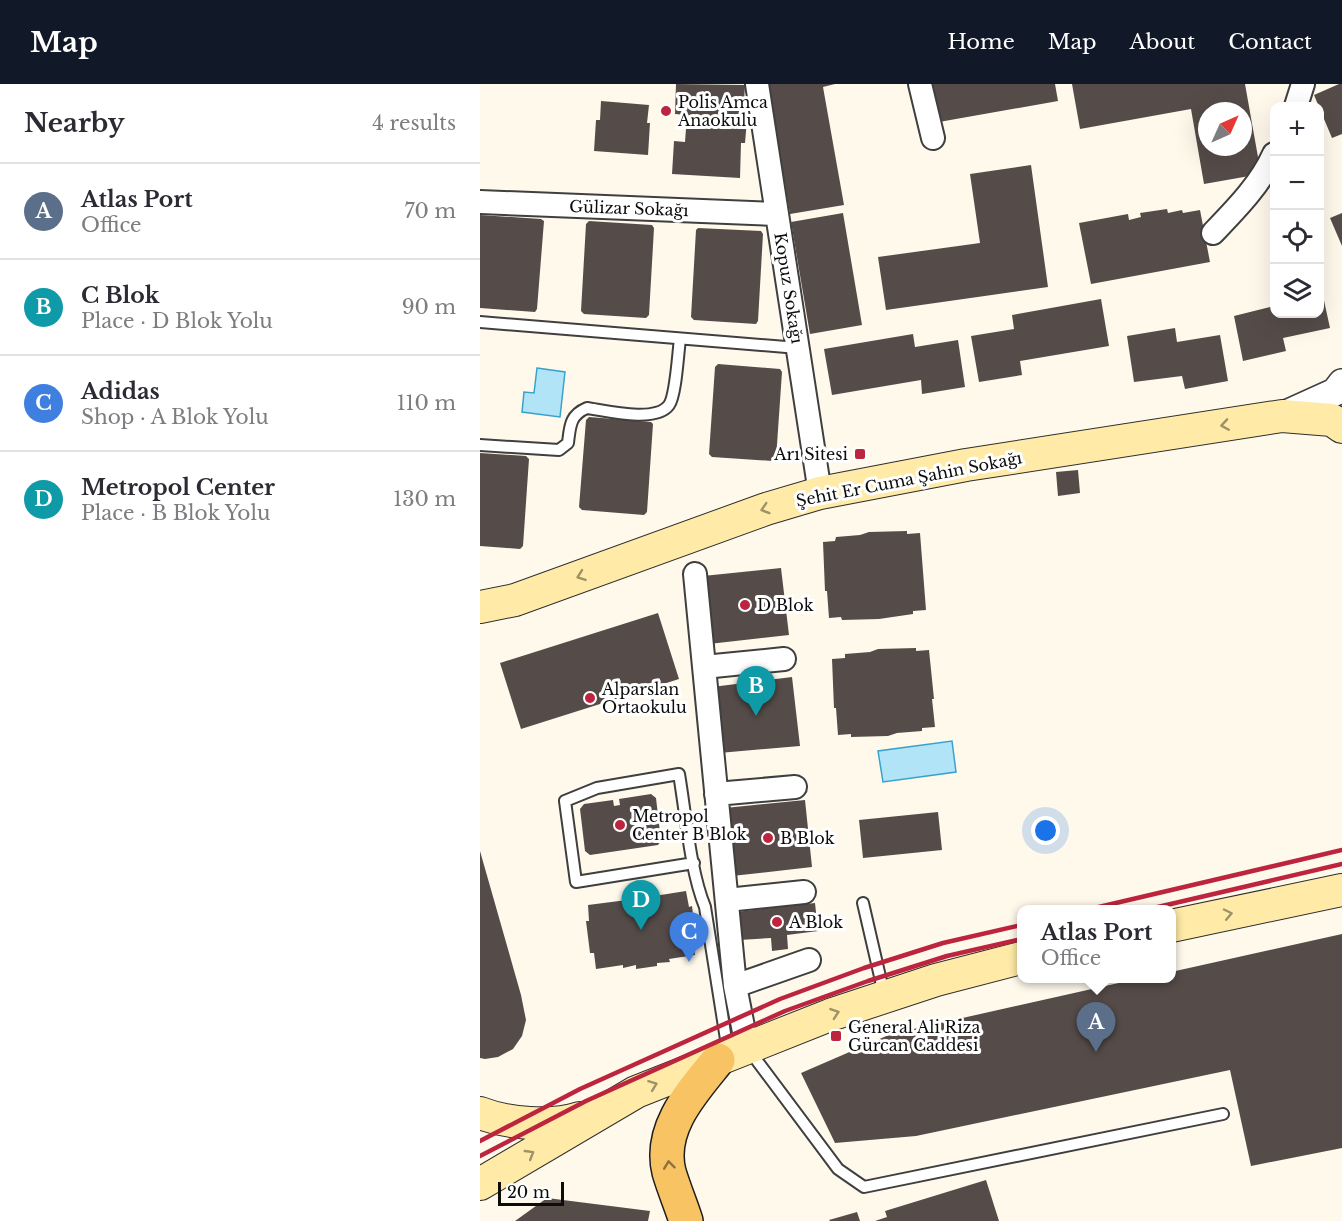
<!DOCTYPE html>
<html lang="en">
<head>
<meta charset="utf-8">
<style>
  body { margin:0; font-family:"Libre Baskerville",serif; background:#f7f7f7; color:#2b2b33 }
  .controls { position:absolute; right:18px; top:18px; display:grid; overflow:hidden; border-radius:12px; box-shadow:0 6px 24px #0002 }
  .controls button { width:54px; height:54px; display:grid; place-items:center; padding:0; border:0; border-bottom:2px solid #e1e1e2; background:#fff; color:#2b2b33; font:30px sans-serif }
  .compass { position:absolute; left:718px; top:18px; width:54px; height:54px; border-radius:50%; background:#fff; box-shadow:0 6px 24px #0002; rotate:45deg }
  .scale { position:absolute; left:18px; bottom:15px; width:66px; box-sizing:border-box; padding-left:6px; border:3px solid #0c0c0c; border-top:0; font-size:16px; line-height:21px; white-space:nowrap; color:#0c0c0c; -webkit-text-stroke:4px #fff; paint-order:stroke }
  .you { position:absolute; left:566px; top:747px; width:21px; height:21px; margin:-15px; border:4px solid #fff; border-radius:50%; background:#1a73e8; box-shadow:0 0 0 9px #1a73e833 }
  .badge { display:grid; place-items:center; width:39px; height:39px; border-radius:50%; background:#111827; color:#fff; font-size:20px; font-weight:700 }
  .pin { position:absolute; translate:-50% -50px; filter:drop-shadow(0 2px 3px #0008) }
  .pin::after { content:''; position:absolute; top:32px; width:21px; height:18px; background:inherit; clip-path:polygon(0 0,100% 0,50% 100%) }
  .popup { position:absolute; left:537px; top:821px; width:159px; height:78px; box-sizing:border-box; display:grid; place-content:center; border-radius:12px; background:#fff; filter:drop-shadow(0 2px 4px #0005); font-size:20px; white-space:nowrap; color:#7c7c81 }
  .popup b { font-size:22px; color:#2b2b33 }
  .popup::after { content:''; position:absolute; left:50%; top:100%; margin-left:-12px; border:12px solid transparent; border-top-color:#fff }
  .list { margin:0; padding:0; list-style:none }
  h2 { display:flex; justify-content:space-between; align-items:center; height:78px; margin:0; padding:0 24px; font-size:26px }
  h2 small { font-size:20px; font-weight:400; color:#7c7c81 }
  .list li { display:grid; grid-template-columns:39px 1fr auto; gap:18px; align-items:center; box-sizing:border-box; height:96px; padding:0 24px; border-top:2px solid #e1e1e2 }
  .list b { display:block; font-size:22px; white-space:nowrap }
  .list p { margin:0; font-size:20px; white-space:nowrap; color:#7c7c81 }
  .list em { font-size:20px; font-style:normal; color:#7c7c81 }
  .icon { flex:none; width:33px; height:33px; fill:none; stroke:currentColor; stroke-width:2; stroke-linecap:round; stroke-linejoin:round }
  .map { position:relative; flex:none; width:862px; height:1137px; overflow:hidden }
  header { display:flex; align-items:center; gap:36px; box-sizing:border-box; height:84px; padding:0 30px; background:#111827; color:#fff }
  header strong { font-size:28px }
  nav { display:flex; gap:33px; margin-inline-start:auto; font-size:21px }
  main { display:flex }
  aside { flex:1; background:#fff }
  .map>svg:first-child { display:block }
  .water { fill:#b1e4f6; stroke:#38a2cd; stroke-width:1.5 }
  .building { fill:#554c49; fill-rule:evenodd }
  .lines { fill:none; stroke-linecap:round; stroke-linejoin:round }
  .service-casing { stroke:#3f3f3f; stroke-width:14 }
  .minor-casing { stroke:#3f3f3f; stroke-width:26 }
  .tertiary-casing { stroke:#3f3f3f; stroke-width:30 }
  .secondary-casing { stroke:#2e2e2e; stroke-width:34 }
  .primary-casing { stroke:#1d1d1d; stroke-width:36 }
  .service { stroke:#fff; stroke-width:10 }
  .minor { stroke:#fff; stroke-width:22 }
  .tertiary { stroke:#fff; stroke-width:27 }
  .secondary { stroke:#ffeba7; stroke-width:32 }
  .primary { stroke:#f8c363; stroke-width:33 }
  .rail { stroke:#bc253d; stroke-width:4.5 }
  .oneway { stroke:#9e9269 }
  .oneway2 { stroke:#8e713c }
  .poi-dot { fill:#bc253d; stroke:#fff; stroke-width:2 }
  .labels { text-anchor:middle; stroke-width:6; stroke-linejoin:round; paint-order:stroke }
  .poi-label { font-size:16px; fill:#0c0c0c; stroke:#fff; text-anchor:start }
  .street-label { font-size:16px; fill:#0c0c0c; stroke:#fff }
</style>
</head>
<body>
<header>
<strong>Map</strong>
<nav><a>Home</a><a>Map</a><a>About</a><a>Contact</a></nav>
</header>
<main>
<aside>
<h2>Nearby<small>4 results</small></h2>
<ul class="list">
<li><span class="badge" style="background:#5c6f8a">A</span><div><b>Atlas Port</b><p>Office</p></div><em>70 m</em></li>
<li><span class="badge" style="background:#0f9aa8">B</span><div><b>C Blok</b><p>Place · D Blok Yolu</p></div><em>90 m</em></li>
<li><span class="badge" style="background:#3f7fe0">C</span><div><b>Adidas</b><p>Shop · A Blok Yolu</p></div><em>110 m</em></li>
<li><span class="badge" style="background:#0f9aa8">D</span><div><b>Metropol Center</b><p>Place · B Blok Yolu</p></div><em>130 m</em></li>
</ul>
</aside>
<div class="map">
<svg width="862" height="1137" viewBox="0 0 862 1137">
  <rect width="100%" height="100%" fill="#fff9ec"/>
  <path class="water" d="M57 284 85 288 80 333 42 328 44 308 54 309Z
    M472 657 476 688 403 698 398 667Z"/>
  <path class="building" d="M196 0 265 1 263 36H267L265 59H261L260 94 192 90 194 57 205 58 207 31 195 30Z
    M288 0H355L343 3 364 121 310 130Z
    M452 0H575L578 17 459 38Z
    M592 0H765L781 90 724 100 711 25 600 45ZM727 27H763V63H727Z
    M859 0H862V50L852 54 834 11Z
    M121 17 169 21 167 39H170L168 71 114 67 116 36H120Z
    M551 81 568 203 406 226 398 173 500 159 490 90Z
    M687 125 688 129 702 126 703 129 720 126 730 178 611 200 599 139 648 130 649 136 661 133 660 129Z
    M363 129 382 241 330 250 311 138Z
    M862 129V162L850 134Z
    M0 131 61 135 64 137 57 225 55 228 0 224Z
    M109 137 172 141 174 144 169 231 166 234 104 230 101 227 106 140Z
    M218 144 281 147 283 150 278 237 276 240 214 236 211 233 216 146Z
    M840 198 850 244 803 254 806 267 763 277 754 232 794 222V230H840Z
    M621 215 629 262 540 277 542 291 499 298 491 252 534 245 532 231Z
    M695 244 697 258 740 251 748 297 705 305 702 292 654 298 647 252Z
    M433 250 435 263 478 256 485 303 442 310 441 296 352 311 344 265Z
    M238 280 300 285 302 288 296 375 293 377 232 373 229 370 235 283Z
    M109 333 171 338 173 340 167 428 164 431 102 426 99 423 106 336Z
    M0 369 46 372 49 375 43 462 40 465 0 462Z
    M598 386 600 409 578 412 576 388Z
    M427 447V450L440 449 446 526 433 527V530L399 535 362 536 361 533 349 534 347 507H345L343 458 355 457 356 453 380 451 389 448Z
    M301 484 309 551 229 560 223 492Z
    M178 529 199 595 41 645 20 579Z
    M436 564V567L449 566 454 615H452L455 643 442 644V647L417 649 408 652 371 653V650L358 651 356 624H354L352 575 365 574V570L390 568 398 565Z
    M312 593 320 662 239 669 232 603Z
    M171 710 176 714 181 757 178 761 110 771 105 767 100 725 104 720 133 716 134 722 140 721 139 715Z
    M325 716 332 783 252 792 245 724Z
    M458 728 462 766 383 774 379 736Z
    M0 767 41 911 46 936 42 952 33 965 18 973 5 975 0 974Z
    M206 807 209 823 212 822 216 855H213L215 871 189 875 190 878 177 879V882L156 885V881L143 884V881L116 885 114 869H110L106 837H109L108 821 147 816V823L169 820 168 813Z
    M335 819 338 847 307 851 308 865 292 867 291 854 259 856 256 828Z
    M862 850V1064L771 1082 750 986 436 1052 355 1059 321 989 411 950 661 894H691V888Z
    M506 1096 519 1137H395L407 1133 405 1127Z
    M67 1114 170 1127 168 1137H35Z
    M377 1128 380 1137H350L349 1136Z"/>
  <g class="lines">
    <defs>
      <path id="service" d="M0 238 318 264
        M0 361 79 366 88 359C90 342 90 331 107 324 127 327 176 339 189 321 196 311 198 269 200 255
        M214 779 96 798 85 717 117 704 199 690C206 731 210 786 225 823L248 968
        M383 819 404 910
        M269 966 358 1085 384 1103 743 1030"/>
      <path id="minor" d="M277 0 340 409
        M440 0 453 54
        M816 22 823 0
        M0 118 297 130
        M733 149C756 125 780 101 794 70
        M215 490 255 902 267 963
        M224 583 304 575
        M236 710 315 703
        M247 816 324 808
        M255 902 329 876"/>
      <path id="tertiary" d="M802 332 855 308 862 299"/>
      <path id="secondary" d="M0 523 35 516 286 425 340 409 486 381 802 332 852 336 862 343
        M691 842 862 806
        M0 1029C28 1040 72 1043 100 1034
        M0 1100 156 1008 350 931 456 896 541 874"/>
      <path id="primary" d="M206 1137C201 1121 194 1105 189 1088 178 1044 213 1007 238 976"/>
    </defs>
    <use href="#service" class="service-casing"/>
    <use href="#minor" class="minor-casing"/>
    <use href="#tertiary" class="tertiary-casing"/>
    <use href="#secondary" class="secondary-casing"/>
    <use href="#primary" class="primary-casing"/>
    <use href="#service" class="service"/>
    <use href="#minor" class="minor"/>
    <use href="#tertiary" class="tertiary"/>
    <use href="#secondary" class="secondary"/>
    <use href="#primary" class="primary"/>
    <path class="rail" d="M606 826 862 766
      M665 826 862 780
      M0 1057 100 1005 300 915 384 884 463 859 541 841
      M0 1072 106 1017 305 927 388 897 467 872 541 855"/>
  </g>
  <defs><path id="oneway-chevron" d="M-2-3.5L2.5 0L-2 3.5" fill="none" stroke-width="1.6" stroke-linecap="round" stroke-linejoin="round" transform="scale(1.5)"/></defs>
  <g class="oneway">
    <use href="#oneway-chevron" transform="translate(745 341) rotate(171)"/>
    <use href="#oneway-chevron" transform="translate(285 425) rotate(162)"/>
    <use href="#oneway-chevron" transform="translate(101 492) rotate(160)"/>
    <use href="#oneway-chevron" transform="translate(748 830) rotate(-12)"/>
    <use href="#oneway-chevron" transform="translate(355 929) rotate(-19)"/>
    <use href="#oneway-chevron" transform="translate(173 1001) rotate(-21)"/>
    <use href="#oneway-chevron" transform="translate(50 1070) rotate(-31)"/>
  </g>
  <use class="oneway2" href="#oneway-chevron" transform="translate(189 1081) rotate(-97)"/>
  <g class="poi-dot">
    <circle cx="186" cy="27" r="6"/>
    <rect x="374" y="364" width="12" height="12" rx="3"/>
    <circle cx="265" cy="521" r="6"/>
    <circle cx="110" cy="614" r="6"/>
    <circle cx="140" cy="741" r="6"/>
    <circle cx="288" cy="754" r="6"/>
    <circle cx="297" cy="838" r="6"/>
    <rect x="350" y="946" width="12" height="12" rx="3"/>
  </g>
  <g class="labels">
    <g class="poi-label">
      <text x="198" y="24">Polis Amca<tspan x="198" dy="18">Anaokulu</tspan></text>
      <text x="368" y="376" text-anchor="end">Arı Sitesi</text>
      <text x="277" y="527">D Blok</text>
      <text x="122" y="611">Alparslan<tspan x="122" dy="18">Ortaokulu</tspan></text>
      <text x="152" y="738">Metropol<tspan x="152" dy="18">Center B Blok</tspan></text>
      <text x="300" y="760">B Blok</text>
      <text x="309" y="844">A Blok</text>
      <text x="368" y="949">General Ali Riza<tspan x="368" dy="18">Gürcan Caddesi</tspan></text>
    </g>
    <g class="street-label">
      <text transform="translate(149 124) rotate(2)" y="6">Gülizar Sokağı</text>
      <text transform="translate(309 204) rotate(81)" y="6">Kopuz Sokağı</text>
      <text transform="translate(429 395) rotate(-11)" y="6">Şehit Er Cuma Şahin Sokağı</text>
    </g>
  </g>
</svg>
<div class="controls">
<button>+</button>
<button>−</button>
<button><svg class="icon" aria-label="locate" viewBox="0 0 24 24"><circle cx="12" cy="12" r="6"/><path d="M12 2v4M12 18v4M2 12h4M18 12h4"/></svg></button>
<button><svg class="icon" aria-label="layers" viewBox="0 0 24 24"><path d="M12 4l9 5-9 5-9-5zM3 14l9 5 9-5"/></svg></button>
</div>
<svg class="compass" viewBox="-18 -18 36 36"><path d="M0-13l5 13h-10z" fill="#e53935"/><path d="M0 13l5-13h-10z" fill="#7c7c81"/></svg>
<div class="scale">20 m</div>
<div class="you"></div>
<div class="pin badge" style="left:616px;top:968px;background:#5c6f8a">A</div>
<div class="popup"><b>Atlas Port</b>Office</div>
<div class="pin badge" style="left:276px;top:632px;background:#0f9aa8">B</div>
<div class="pin badge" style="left:209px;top:878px;background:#3f7fe0">C</div>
<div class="pin badge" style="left:161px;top:846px;background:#0f9aa8">D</div>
</div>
</main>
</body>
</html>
